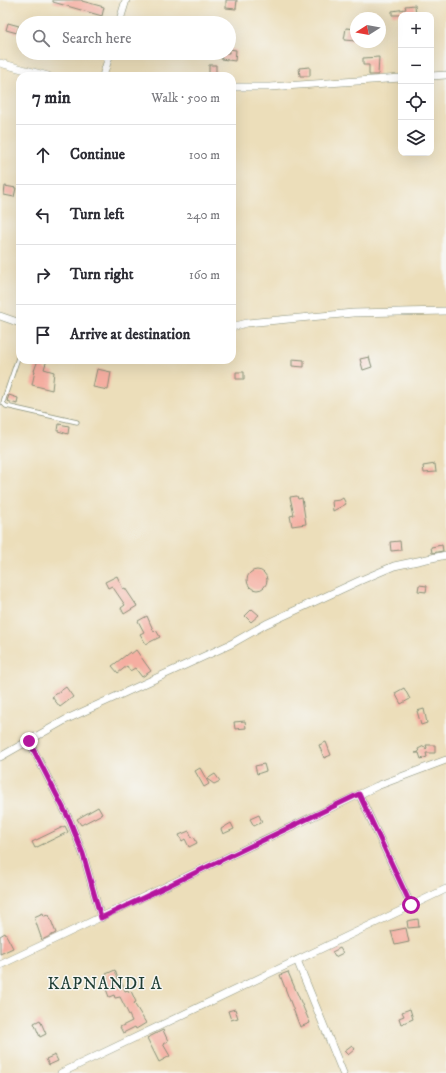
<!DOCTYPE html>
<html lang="en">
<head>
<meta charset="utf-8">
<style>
  body { margin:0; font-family:"IM FELL DW Pica",serif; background:#f2f2f3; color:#2b2b33 }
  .controls { position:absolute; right:12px; top:12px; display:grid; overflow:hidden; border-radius:8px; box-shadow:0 4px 16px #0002 }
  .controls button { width:36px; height:36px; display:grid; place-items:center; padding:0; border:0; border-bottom:1px solid #e1e1e2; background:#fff; color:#2b2b33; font:20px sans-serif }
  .compass { position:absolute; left:350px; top:12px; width:36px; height:36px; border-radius:50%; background:#fff; box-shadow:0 4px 16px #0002; rotate:259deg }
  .stop { position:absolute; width:12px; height:12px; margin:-9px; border:3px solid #b5179e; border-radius:50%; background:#fff }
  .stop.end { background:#b5179e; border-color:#fff; box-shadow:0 1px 4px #0008 }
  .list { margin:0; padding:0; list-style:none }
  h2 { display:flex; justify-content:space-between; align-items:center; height:52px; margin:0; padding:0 16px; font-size:17px }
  h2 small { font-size:13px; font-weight:400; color:#7c7c81 }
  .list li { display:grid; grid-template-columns:26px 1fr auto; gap:12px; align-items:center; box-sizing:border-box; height:60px; padding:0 16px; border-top:1px solid #e1e1e2 }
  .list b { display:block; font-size:15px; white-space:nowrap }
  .list em { font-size:13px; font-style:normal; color:#7c7c81 }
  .icon { flex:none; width:22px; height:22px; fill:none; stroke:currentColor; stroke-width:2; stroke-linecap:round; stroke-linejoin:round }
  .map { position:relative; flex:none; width:446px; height:1073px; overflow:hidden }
  .search { position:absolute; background:#fff; box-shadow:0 4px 16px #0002; left:16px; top:16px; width:220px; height:44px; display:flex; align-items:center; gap:10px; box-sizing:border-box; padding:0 14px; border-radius:22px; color:#7c7c81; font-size:15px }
  .panel { position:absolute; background:#fff; box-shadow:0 4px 16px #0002; left:16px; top:72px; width:220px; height:292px; border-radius:12px }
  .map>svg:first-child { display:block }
  .building { fill:#f5aea1 }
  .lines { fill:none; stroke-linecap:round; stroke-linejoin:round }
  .lane-casing { stroke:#868e77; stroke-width:5 }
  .street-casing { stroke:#868e77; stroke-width:8 }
  .lane { stroke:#fff; stroke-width:3.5 }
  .street { stroke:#fff; stroke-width:7 }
  .route { stroke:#b5179e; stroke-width:5 }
  .labels { text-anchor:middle; stroke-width:3; stroke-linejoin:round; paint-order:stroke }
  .quarter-label { font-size:17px; letter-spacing:1px; fill:#1f3d34; stroke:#f6f6f2 }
</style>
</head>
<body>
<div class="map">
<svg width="446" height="1073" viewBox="0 0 446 1073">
  <rect width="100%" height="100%" fill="#f6f6f2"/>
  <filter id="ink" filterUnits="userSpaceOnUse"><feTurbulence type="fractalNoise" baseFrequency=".025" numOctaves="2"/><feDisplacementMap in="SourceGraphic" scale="8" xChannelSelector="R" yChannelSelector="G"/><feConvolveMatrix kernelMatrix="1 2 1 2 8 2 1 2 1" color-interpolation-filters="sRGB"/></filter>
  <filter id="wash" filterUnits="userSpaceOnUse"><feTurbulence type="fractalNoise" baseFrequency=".012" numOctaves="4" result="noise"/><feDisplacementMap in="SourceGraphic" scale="16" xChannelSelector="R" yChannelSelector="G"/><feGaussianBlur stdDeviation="0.9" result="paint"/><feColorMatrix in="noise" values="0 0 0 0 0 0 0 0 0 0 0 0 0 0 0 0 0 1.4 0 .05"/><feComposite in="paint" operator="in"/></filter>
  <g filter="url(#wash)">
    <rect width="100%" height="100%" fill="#ecdeba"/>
    <g id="blocks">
      <path class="building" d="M53 0H82V1L104 7 102 16 53 2Z
        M226 0H237L236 9 226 8Z
        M415 5 416 15H392V11L406 9 405 6Z
        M8 23 19 26 17 33 6 30Z
        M346 28 356 29V41L344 40Z
        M229 49 236 50 235 61 221 59 222 53H229Z
        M379 57 378 75H369V65H363V58Z
        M209 65H216V76H209Z
        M310 67V76H300L299 68Z
        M5 186 16 188 14 197 4 195Z
        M369 357 372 367 363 370 360 359Z
        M292 359 304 360V367L292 366Z
        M38 360H47L44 369 54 372 52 390 32 385 35 371H34Z
        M97 369 111 372 108 390 93 387Z
        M236 372H244V379H236Z
        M9 395 18 398 17 404 7 401Z
        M59 424 69 426 68 434 58 431Z
        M435 464 436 472 424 473 423 466Z
        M297 496 298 499 302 498 306 524 292 526 290 516 294 515 290 497Z
        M343 498 346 504 333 511 332 501 340 500Z
        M400 541 401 550 391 551 390 542Z
        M442 545 443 551 432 553 431 547Z
        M247 580a10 10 0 1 1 20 0a10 10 0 1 1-20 0Z
        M117 576 123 589 125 588 137 606 124 614 121 608 125 605 112 586 108 588 105 582Z
        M419 585 427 586 426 592 418 591Z
        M252 609 259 615 251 622 245 616Z
        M147 616 154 632 156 630 160 637 146 644 140 634 144 632 138 621Z
        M136 650 151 671 142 677 135 668 130 671 127 666 118 673 112 666 130 652 131 654Z
        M66 687 73 697 60 707 52 697Z
        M404 688 410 699 401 704 395 693Z
        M424 709 427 723 421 725 417 711Z
        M245 721 246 728 235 729 234 722Z
        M326 742 331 755 324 758 319 745Z
        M426 745H435V753H426L427 757 421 759 419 753H415L419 752 418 749 424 746 426 749 427 748Z
        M264 764 266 771 257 774 255 766Z
        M200 768 209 784 204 787 195 771Z
        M215 774 220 781 214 784 207 779Z
        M98 807 102 814 81 825 77 819Z
        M259 815 262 822 254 826 250 819Z
        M231 823 234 829 223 834 221 829Z
        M65 826 68 832 35 848 32 842Z
        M189 831 192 838 194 837 197 843 189 847 185 839 182 841 179 835Z
        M43 913 44 916 49 915 56 933 42 940 34 917Z
        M418 919 419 927 408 928 407 921Z
        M406 928 409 942 395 945 391 931Z
        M5 933 13 948 0 954V936Z
        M340 948 343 953 335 957 332 952Z
        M115 970 118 979 120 978 125 991 128 990 129 992 131 991 136 1002 134 1003 146 1023 136 1029 135 1027 123 1033 120 1027 132 1021 120 997 115 998 114 995 109 997 106 989 110 988 106 974Z
        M288 972 310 1023 300 1027 280 975Z
        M235 1009 238 1018 231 1020 228 1011Z
        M410 1009 413 1019 401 1024 399 1018 404 1016 402 1012Z
        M40 1020 46 1034 40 1037 34 1023Z
        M163 1030 168 1041 163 1044 170 1056 159 1062 147 1038Z
        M352 1045 355 1049 348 1055 344 1051Z
        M55 1055 58 1061 49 1065 46 1059Z"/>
    </g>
  </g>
  <g filter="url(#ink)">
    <use href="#blocks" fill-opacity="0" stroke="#868e77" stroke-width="1"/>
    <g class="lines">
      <defs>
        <path id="lane" d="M20 352 4 399 3 403 6 406 77 422"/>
        <path id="street" d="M119 23 126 0
          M0 63 48 76
          M103 76 110 53
          M431 76 446 75
          M232 87H270L401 78
          M0 316 20 323
          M232 327 247 323 353 313 446 311
          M29 741 70 821 83 854 101 918
          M0 757 67 719 231 644 266 624 359 581 394 566 446 555
          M359 794 411 905
          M297 960 343 1073
          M0 965 377 786 446 760
          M61 1073 446 889"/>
      </defs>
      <use href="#lane" class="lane-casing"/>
      <use href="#street" class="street-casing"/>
      <use href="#lane" class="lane"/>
      <use href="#street" class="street"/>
    </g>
  </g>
  <g class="lines" filter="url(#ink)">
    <path class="route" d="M29 741 70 821 83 854 101 918 359 794 411 905"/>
  </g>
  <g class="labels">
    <g class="quarter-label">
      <text x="105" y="989">KAPNANDI A</text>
    </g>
  </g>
</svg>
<div class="controls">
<button>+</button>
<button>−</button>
<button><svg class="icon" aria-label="locate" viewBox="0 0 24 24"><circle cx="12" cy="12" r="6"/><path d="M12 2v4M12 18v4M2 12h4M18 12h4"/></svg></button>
<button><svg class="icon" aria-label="layers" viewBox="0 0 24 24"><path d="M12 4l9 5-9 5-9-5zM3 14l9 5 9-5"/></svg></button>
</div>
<svg class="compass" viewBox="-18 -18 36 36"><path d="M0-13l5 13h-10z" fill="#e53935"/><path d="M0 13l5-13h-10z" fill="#7c7c81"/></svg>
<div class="stop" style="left:411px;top:905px"></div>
<div class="stop end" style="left:29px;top:741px"></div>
<div class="search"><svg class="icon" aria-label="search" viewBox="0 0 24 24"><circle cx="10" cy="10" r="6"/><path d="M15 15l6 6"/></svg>Search here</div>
<section class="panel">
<h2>7 min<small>Walk · 500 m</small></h2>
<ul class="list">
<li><svg class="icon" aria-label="ahead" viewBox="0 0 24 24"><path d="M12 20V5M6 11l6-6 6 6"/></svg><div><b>Continue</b></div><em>100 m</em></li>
<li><svg class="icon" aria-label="left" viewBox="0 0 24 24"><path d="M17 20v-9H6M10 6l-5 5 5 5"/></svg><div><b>Turn left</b></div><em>240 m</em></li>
<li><svg class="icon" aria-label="right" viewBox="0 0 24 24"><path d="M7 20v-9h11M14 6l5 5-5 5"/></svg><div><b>Turn right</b></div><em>160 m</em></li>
<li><svg class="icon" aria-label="arrive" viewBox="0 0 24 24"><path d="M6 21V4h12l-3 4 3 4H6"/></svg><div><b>Arrive at destination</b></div></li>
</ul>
</section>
</div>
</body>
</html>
